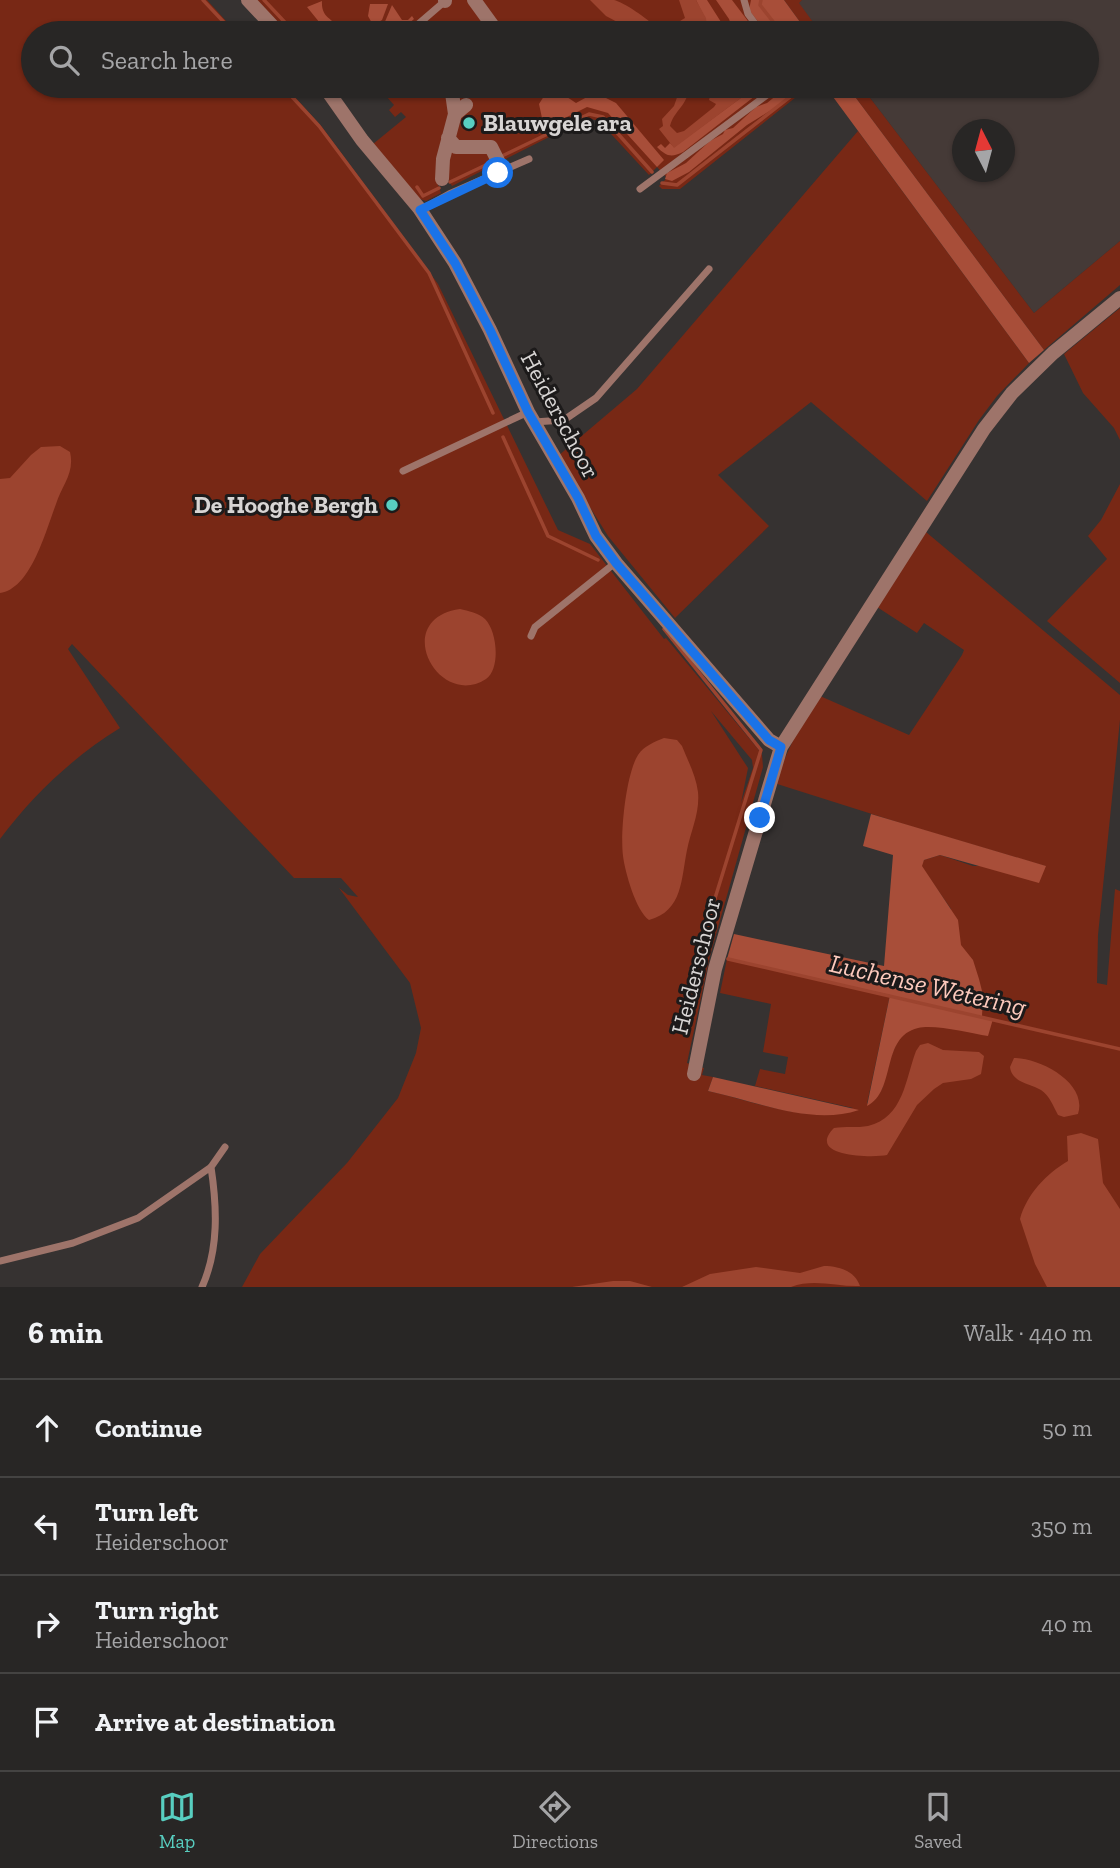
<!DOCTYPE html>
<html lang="en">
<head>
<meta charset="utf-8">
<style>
  body { margin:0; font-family:"Zilla Slab",serif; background:#343232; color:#f1f3f6 }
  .compass { position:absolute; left:952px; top:119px; width:63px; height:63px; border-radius:50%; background:#282625; box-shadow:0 2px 5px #0004; rotate:354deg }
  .stop { position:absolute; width:21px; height:21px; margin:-16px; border:5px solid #1a73e8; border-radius:50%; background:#fff }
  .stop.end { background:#1a73e8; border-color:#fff; box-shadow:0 2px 7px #0008 }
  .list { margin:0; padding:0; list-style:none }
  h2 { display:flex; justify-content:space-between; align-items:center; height:91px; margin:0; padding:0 28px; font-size:30px }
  h2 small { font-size:23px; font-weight:400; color:#a5a5a7 }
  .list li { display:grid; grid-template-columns:46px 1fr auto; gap:21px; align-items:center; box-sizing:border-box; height:98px; padding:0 28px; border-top:2px solid #444342 }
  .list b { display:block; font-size:26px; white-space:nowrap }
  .list p { margin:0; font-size:23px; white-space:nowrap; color:#a5a5a7 }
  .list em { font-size:23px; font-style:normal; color:#a5a5a7 }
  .icon { flex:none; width:38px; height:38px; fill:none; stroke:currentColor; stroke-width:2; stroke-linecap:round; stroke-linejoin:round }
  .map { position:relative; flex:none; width:1120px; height:1287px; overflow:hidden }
  .search { position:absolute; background:#282625; box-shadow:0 2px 5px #0004; left:21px; right:21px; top:21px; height:77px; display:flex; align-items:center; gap:18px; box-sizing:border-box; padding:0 24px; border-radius:38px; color:#a5a5a7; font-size:26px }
  .sheet { height:483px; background:#282625 }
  nav { display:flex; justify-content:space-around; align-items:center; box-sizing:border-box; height:98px; border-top:2px solid #444342; background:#282625; font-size:19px; color:#a5a5a7 }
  nav a { display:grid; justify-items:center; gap:4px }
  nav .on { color:#58cec0 }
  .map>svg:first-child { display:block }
  .built { fill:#453a37; fill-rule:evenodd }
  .green { fill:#782815; fill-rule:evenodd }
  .forest { fill:#a84e39 }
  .water { fill:#9c442f }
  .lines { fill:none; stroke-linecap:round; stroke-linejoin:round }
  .stream { stroke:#9c442f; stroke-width:3.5 }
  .lane { stroke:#9e746a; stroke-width:7 }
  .street { stroke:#9e746a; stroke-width:14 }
  .route { stroke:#1a73e8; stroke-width:9 }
  .poi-dot { fill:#58cec0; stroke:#1c1a1a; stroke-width:2.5 }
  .labels { text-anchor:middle; stroke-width:6; stroke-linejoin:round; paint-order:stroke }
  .poi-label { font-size:24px; font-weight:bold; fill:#d8d5d4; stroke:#1c1a1a; text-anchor:start }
  .street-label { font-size:24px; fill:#d8d5d4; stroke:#1c1a1a }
  .water-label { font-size:26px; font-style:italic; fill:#fcc9bc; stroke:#1c1a1a }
</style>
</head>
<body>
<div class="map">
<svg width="1120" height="1287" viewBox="0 0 1120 1287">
  <rect width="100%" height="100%" fill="#363231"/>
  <path class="built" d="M802 0H1120V241L1034 313 861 86H1087V33H821L798 3ZM962 130H1004V172H962Z"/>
  <path class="green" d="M0 0H207L237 33H33V86H285L322 127 438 284 558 530 590 544 664 639 666 638 758 749 762 755 763 767 710 956 687 1063 704 1068 702 1075 713 1077 708 1091C751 1100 812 1126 853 1108L755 1086 760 1069 785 1074 788 1057 763 1052 771 1004 720 993 727 959 890 995 867 1104 882 1089 890 1059 951 909 921 866 924 860 940 855 973 866H1045L913 827 774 783 794 738 820 696 909 735 962 655 964 650 924 623 917 633 877 607 926 532 1120 695V720L1098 935 1097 983 1107 985 1115 889 1120 891V1287H242L260 1254 347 1163 398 1098 416 1053 421 1028 410 983 339 888 348 895 358 897 341 878H294L72 644 68 649 120 728C73 757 33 795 0 839ZM711 711 752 760 753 768 741 803 748 768Z
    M256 0H761L782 33H287Z
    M784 0H802L799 3 821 33H808Z
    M377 86H810L680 189H662L659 186 667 178 657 167 649 175 599 121 587 118 452 186 447 177 437 182 441 193 426 201 417 198 373 144 406 117 401 112 395 117 389 110 394 105Z
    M847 86H861L1034 313 1120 241V285L1044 350Z
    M858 131 1029 363 997 396 979 420 927 501 811 402 718 475 769 526 675 618 608 536 558 456 637 389Z
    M1120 308V440L1114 428 1083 393 1064 354Z
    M1120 484V683L1047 621 1107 559 1088 536 1101 520Z"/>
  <path class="forest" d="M696 0H707L728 33H701L707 28 708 25Z
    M716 0H732L757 33H734L729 19Z
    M751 0H784L808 33H767L749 10Z
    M322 1C321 18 332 18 339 28V33H328L307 7Z
    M370 4H388L382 20 373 25 368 16Z
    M392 5 402 20H408L412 16 414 19 398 33 367 31 384 24Z
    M607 86H620L617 90 602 96 616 103 664 160 657 167 608 113 587 107 539 131 537 121 542 118 539 104 546 93 564 95 576 103Z
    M757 86H768L683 152C671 158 666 156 657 147L661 144 665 148 670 143 674 147Z
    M788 86H799L791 98 747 125 689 172 672 181 665 179 667 173 686 163 710 141 723 134 725 130 733 128 756 107 767 103Z
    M825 86H847L1044 350 1029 363Z
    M871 814 1046 866 1039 883 940 855 924 860 922 866 958 920 961 945 973 960 979 979 983 995 982 1016 993 1019 988 1036C969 1033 935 1024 918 1028 880 1037 897 1091 867 1106L890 995 727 959 734 934 884 966 893 855 863 846Z
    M713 1077 859 1110C811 1126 756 1101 708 1091Z"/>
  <path class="water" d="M590 0C598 0 606 0 614 0 623 2 649 19 656 28L670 27 685 18 679 0H696L706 18 707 28 701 33H638L606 16Z
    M681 86H689C688 106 674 110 670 126L677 133 684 131 714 107 716 104 709 100 710 96H722L731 90 732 86H757L674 148 659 129 663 126 662 119 674 106Z
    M60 446 70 452C75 473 62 485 56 504 46 530 31 589 0 593V479L10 478 31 455 41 447Z
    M460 609C468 611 479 613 485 619 497 631 501 668 486 679 438 710 390 619 460 609Z
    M664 738 677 740 682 746C688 761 696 776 698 792 700 813 691 830 687 850 681 879 683 911 649 920 636 911 625 872 623 856 620 833 626 774 638 755 644 746 654 742 664 738Z
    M928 1043 943 1050 979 1052 984 1056 981 1074 971 1079 943 1083 934 1089 917 1105 887 1155C873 1158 805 1157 834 1128 845 1126 857 1128 868 1126 904 1117 905 1080 916 1051L920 1045Z
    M1014 1058C1040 1058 1088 1083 1078 1114L1064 1117 1058 1115C1053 1106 1050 1096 1041 1090 1030 1083 1012 1083 1010 1067Z
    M1081 1133 1098 1139 1103 1183 1120 1209V1287H1047L1035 1264 1020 1219C1027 1194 1046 1174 1068 1161L1067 1136Z
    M824 1266C839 1266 855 1271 860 1286 838 1287 814 1278 791 1287H682L710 1274 756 1267 800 1273Z
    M613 1281H630L652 1287H572Z"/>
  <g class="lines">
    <path class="stream" d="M203 0 234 33
      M264 0 295 33
      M761 0 760 5 782 33
      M282 86 319 126 429 273 493 413
      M502 156 589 114 603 117 652 172
      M450 182 492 162
      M662 183 677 185 804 86
      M417 187 423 196 439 188
      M503 437 548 536 598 560
      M664 629 761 750 698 953 708 955
      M728 959 1120 1049"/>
    <path class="lane" d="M744 0 748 14 762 33
      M408 33 445 1
      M640 189 779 86
      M420 210 449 194 529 159
      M534 422 564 420 596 398 709 269
      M403 471 528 412
      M531 636 535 627 615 563
      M0 1261 73 1243 138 1218 211 1167 225 1147
      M202 1287C219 1249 217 1207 211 1167"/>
    <path class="street" d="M248 0 279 33
      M474 0 498 33
      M445 1V0
      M324 86 362 140 419 208 455 263 490 330 528 412 578 498 596 536 616 563 769 740 781 747
      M445 86 452 93 455 114
      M448 138 456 147H491L503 171
      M442 179 443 159 455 114 466 105
      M694 1074 715 969 781 747 984 429 1012 393 1053 353 1120 298"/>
  </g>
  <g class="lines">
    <path class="route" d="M498 173 420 210 455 263 490 330 528 412 578 498 596 536 616 563 769 740 781 747 760 818"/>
  </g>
  <g class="poi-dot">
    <circle cx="469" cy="123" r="7"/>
    <circle cx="392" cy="505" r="7"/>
  </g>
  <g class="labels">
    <g class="poi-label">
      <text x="483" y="131">Blauwgele ara</text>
      <text x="378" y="513" text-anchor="end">De Hooghe Bergh</text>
    </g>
    <g class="street-label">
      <text transform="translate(560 415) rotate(62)" y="8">Heiderschoor</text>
      <text transform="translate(696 966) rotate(-76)" y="8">Heiderschoor</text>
    </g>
    <g class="water-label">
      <text transform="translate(928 985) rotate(13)" y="9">Luchense Wetering</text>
    </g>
  </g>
</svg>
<svg class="compass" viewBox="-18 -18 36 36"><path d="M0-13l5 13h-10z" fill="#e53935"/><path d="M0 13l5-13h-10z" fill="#a5a5a7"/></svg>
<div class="stop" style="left:498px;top:173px"></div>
<div class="stop end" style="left:760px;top:818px"></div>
<div class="search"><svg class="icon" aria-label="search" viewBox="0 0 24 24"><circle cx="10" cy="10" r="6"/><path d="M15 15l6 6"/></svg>Search here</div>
</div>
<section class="sheet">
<h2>6 min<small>Walk · 440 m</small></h2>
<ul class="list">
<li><svg class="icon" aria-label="ahead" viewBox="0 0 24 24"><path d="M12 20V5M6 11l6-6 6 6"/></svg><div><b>Continue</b></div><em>50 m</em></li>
<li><svg class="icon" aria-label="left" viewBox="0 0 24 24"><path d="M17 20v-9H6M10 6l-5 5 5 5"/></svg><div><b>Turn left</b><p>Heiderschoor</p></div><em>350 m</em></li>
<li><svg class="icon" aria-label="right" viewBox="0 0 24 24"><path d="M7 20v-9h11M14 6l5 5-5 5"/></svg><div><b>Turn right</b><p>Heiderschoor</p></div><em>40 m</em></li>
<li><svg class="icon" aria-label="arrive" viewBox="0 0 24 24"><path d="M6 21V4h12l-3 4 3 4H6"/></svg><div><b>Arrive at destination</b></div></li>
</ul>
</section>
<nav>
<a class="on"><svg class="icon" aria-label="map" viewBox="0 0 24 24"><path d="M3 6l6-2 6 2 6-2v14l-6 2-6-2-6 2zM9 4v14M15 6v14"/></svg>Map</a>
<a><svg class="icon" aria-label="directions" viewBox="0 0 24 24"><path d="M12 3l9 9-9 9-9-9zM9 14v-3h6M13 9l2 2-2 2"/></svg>Directions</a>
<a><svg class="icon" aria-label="saved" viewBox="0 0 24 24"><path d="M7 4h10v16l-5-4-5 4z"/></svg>Saved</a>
</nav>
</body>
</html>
